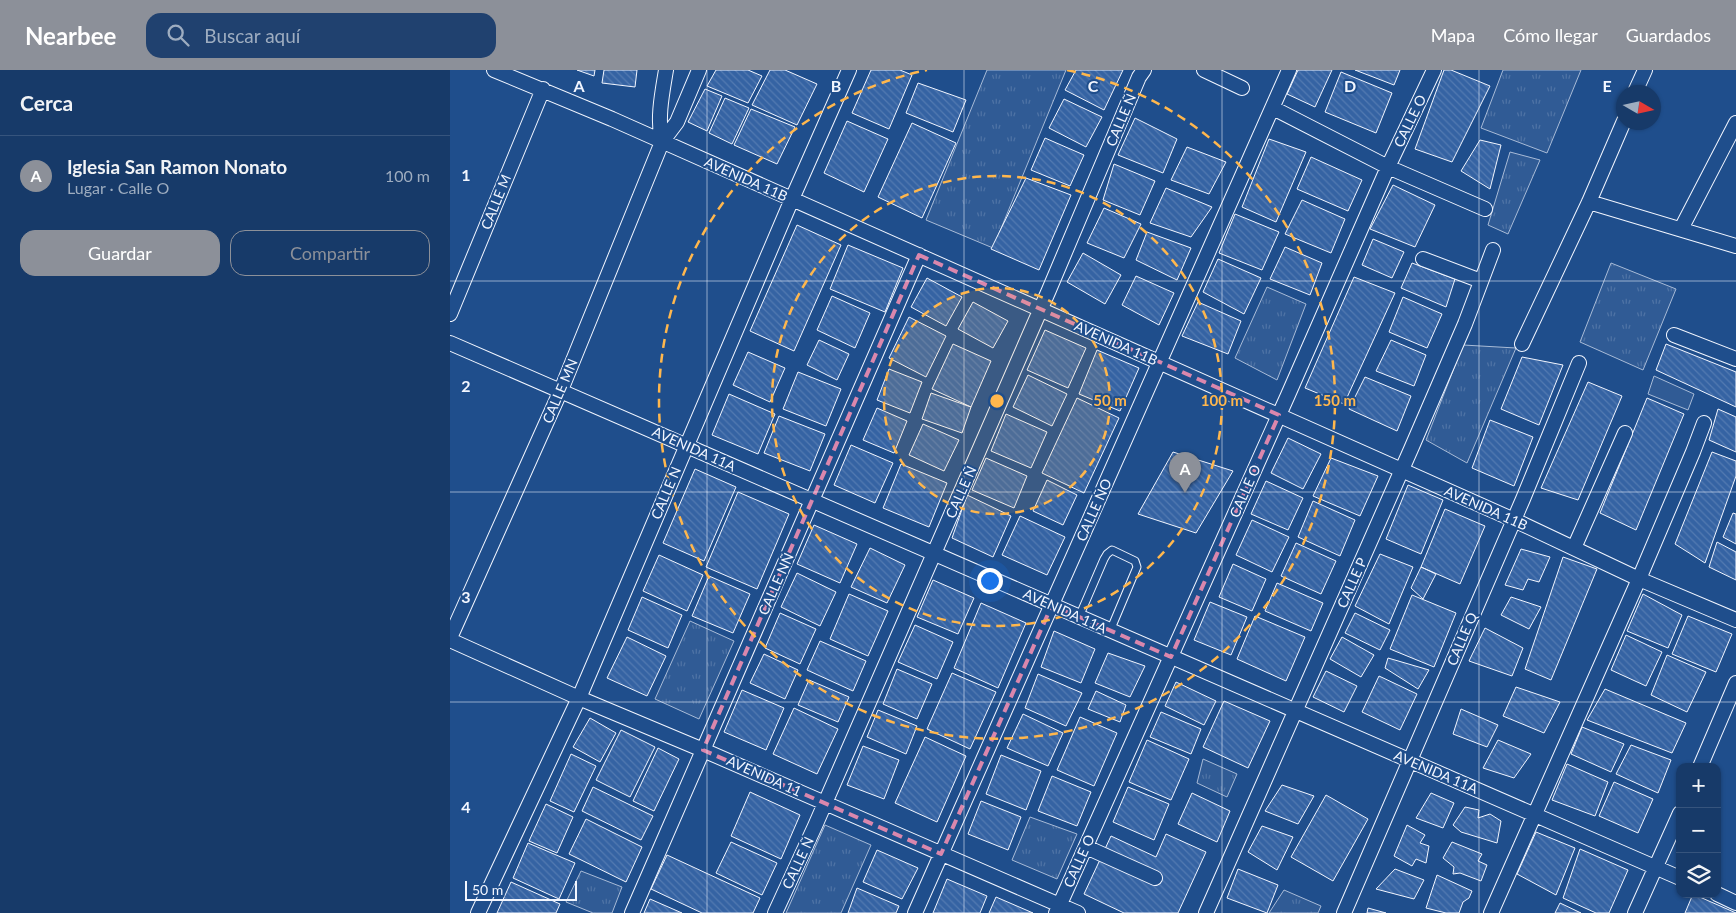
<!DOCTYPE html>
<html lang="es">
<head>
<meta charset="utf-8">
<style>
  body { margin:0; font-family:Lato,sans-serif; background:#20416f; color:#f1f3f6 }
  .controls { position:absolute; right:15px; bottom:15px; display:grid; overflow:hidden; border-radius:10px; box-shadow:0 1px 4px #0004 }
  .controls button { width:45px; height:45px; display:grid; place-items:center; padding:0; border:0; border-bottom:1px solid #36547d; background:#173a69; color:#f1f3f6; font:25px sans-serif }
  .compass { position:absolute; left:1166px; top:15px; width:45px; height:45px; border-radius:50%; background:#173a69; box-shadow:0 1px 4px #0004; rotate:99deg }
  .scale { position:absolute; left:15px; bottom:12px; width:112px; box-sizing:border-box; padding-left:5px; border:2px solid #f2f6ff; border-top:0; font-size:14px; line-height:18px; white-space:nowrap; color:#f2f6ff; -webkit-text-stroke:4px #1f4e8c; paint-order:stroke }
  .you { position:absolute; left:539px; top:510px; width:18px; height:18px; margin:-12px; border:4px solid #fff; border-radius:50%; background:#1a73e8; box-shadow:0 0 0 8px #1a73e833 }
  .badge { display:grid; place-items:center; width:32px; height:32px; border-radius:50%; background:#8c9099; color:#fff; font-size:16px; font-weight:700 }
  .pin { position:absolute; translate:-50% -41px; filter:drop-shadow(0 1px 2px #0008) }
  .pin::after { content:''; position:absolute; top:26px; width:18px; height:15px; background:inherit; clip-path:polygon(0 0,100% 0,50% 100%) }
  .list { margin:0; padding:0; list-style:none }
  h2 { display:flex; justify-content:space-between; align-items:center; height:65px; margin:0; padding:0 20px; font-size:21px }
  h2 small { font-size:16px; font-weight:400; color:#9eadc0 }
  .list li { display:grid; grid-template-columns:32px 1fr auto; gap:15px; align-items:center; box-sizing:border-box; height:80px; padding:0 20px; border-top:1px solid #36547d }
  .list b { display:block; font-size:19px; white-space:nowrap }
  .list p { margin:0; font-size:16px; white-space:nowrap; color:#9eadc0 }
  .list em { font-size:16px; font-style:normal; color:#9eadc0 }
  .actions { display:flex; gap:10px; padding:15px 20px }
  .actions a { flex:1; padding:11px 0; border:1px solid #8c9099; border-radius:15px; text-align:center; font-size:18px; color:#8c9099 }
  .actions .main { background:#8c9099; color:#fff }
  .icon { flex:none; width:28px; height:28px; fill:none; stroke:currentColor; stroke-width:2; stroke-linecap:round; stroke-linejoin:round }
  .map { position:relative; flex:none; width:1286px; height:843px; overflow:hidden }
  header { display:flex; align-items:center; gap:30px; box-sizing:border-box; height:70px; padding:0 25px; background:#8c9099; color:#fff }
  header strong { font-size:24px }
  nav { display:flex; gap:28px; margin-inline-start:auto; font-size:18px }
  .search { width:350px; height:45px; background:#20416f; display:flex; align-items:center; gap:12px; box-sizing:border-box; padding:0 18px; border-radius:15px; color:#9eadc0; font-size:19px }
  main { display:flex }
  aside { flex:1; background:#173a69 }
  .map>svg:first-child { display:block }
  .grass { fill:url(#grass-tufts); stroke:#a8bbd7 }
  .pitch { fill:#305b95; stroke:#a8bbd7 }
  .building { fill:url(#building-back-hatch); stroke:#f2f6ff }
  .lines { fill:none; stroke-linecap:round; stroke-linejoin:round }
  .service-casing { stroke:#f2f6ff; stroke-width:9 }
  .minor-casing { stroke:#f2f6ff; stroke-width:16 }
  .service { stroke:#1f4e8c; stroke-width:7 }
  .minor { stroke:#1f4e8c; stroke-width:14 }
  .marked { fill:none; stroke:#da87ad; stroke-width:4; stroke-dasharray:10 6; stroke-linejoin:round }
  .grid { fill:none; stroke:#f2f6ff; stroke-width:1; stroke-opacity:0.55 }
  .ring { fill:none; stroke:#ffb74d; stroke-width:2.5; stroke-dasharray:9 6 }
  .labels { text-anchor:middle; stroke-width:4; stroke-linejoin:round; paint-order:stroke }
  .street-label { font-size:14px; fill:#f2f6ff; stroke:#1f4e8c }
  .grid-label { font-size:16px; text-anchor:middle; font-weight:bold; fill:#f2f6ff; stroke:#1f4e8c; stroke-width:4; stroke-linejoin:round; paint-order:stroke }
  .centre { fill:#ffb74d; stroke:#1f4e8c; stroke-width:2.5 }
  .ring-label { font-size:15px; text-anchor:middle; font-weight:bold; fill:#ffb74d; stroke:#1f4e8c; stroke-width:4; stroke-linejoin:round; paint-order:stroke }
</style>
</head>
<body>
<header>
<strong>Nearbee</strong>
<div class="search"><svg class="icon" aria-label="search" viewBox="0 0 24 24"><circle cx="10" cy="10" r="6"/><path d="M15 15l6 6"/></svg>Buscar aquí</div>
<nav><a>Mapa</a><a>Cómo llegar</a><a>Guardados</a></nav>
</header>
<main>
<aside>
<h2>Cerca<small></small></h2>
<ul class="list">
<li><span class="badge">A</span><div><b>Iglesia San Ramon Nonato</b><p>Lugar · Calle O</p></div><em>100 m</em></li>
</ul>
<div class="actions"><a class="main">Guardar</a><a>Compartir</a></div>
</aside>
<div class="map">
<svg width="1286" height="843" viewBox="0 0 1286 843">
  <defs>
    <pattern id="grass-tufts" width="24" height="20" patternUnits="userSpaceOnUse" patternTransform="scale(1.25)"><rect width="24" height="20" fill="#305b95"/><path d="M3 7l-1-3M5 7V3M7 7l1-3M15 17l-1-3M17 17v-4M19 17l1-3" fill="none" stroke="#4e73a5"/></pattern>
    <pattern id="building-back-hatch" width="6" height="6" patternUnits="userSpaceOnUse" patternTransform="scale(1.25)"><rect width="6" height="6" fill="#3563a3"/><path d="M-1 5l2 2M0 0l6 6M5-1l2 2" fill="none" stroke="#537ab1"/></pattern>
  </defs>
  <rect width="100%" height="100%" fill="#1f4e8c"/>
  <path class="grass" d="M537 0H616L543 178 476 150Z
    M1053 0H1131L1097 83 1031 58Z
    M1060 82 1090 90 1058 164 1038 155Z
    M1161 193 1226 219 1193 300 1130 272Z
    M817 217 856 234 827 310 785 288Z
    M1013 275 1066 278 1017 393 976 370Z
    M240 551 284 571 249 649 205 629Z
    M753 689 787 704 777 727 747 713Z
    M580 747 627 764 607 809 562 790Z
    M375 755 421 775 391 843H336Z
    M131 801 172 817 162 843H143L116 832Z
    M834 820 871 836 868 843H819Z"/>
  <path class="pitch" d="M1204 306 1244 324 1238 340 1198 324Z"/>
  <path class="building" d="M127 0H145L144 6Z
    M154 0H187L185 17 152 13Z
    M266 0H298L312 6 298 33 257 16Z
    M320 0H335L367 14 347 55 302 35Z
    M421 0H450L462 5 439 59 402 43Z
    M626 0H673L654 40 615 20Z
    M848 0H882L865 37 837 24Z
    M905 0H950L944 15Z
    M994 0H1001L1040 16 1002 92 965 79Z
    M891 2 942 23 926 63 875 42Z
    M468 13 516 30 503 62 456 43Z
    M255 19 272 26 257 61 238 52Z
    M275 28 299 38 282 74 259 63Z
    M614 29 652 47 636 77 599 58Z
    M301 39 345 57 327 94 284 75Z
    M685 48 727 69 713 103 668 85Z
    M397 51 438 69 414 122 374 103Z
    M462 53 506 73 472 148 428 127Z
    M595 68 634 85 620 116 581 100Z
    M819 69 856 82 826 152 792 137Z
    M1030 70 1051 75 1040 119 1011 101Z
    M737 77 776 92 759 124 721 110Z
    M861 87 912 110 898 141 847 119Z
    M664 94 705 111 690 145 653 130Z
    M576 108 621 125 589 200 541 179Z
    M943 115 985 135 965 177 920 159Z
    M716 118 762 137 741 167 700 153Z
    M852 130 895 149 881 183 835 164Z
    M654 138 691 154 674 188 637 173Z
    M785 144 829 162 812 200 769 183Z
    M347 155 391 175 344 281 300 261Z
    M697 162 741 178 727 210 686 190Z
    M923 169 954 182 942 208 912 195Z
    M398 175 453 198 435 242 380 219Z
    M835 177 872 193 860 225 820 209Z
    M633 183 671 205 655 234 617 212Z
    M768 189 811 208 794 244 753 222Z
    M962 193 1005 209 996 237 951 218Z
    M686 206 724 223 709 255 672 235Z
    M904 207 945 223 894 334 855 318Z
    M477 208 512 227 496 256 461 237Z
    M382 226 420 243 405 278 367 260Z
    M953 227 992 244 977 278 939 262Z
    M523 232 558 251 543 278 508 259Z
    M748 232 791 251 778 284 732 266Z
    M459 247 496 266 476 307 439 288Z
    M595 260 636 278 618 318 577 300Z
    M369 270 399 284 387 310 357 295Z
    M941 270 976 285 964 316 926 301Z
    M503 274 541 291 521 337 482 319Z
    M1216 274 1286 302V337L1206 300Z
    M647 280 689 298 670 341 629 324Z
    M298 282 335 298 320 332 283 315Z
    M1072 287 1113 295 1089 355 1051 339Z
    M439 299 472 312 460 343 427 330Z
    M348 302 391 319 376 356 333 339Z
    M578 305 617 324 602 356 563 337Z
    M915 307 961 326 947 361 899 339Z
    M1138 312 1172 326 1128 430 1091 418Z
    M481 323 521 337 512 363 472 349Z
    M279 324 325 344 308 384 262 365Z
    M627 328 669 348 634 423 592 403Z
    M1197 328 1234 344 1186 460 1150 443Z
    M427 338 457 351 444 383 413 370Z
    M1268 339 1286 347V382L1259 370Z
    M556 344 597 362 581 398 541 381Z
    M329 346 375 364 360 401 314 383Z
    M1040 350 1083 367 1064 416 1022 398Z
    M473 354 509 370 494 401 459 385Z
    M838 368 871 384 853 419 821 403Z
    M401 375 443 393 425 433 384 415Z
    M723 382 783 401 746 463 688 444Z
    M1262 382 1286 391V406L1255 493 1225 474Z
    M536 388 577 406 564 438 522 420Z
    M881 388 928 406 910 446 863 426Z
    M451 394 497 413 479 457 433 438Z
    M245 399 286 417 254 491 213 473Z
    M597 410 627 425 613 455 583 441Z
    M816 411 853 428 838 460 801 444Z
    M958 415 993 430 971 484 936 469Z
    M288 422 339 444 307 519 256 497Z
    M517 425 561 446 543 487 502 468Z
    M863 431 905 450 890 486 848 467Z
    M995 439 1035 456 1010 514 971 497Z
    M1283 443 1286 444V474L1273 467Z
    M570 446 615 467 597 505 552 485Z
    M802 450 839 467 822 502 786 485Z
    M364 455 407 474 390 513 347 494Z
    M1267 472 1286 482V510L1259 497Z
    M846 473 886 491 871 524 831 506Z
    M420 478 455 495 437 533 401 517Z
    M1071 479 1100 487 1089 512 1078 509 1073 520 1055 515Z
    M930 484 963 497 939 554 905 536Z
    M209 485 253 505 237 541 193 521Z
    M1113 487 1147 499 1101 610 1075 599Z
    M783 494 816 509 802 541 769 527Z
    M971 497 986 504 973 529 961 518Z
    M347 503 386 522 370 556 331 537Z
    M259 506 300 524 283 563 242 546Z
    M483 510 524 528 508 564 467 547Z
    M827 513 873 533 861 561 815 541Z
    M399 524 438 541 418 586 380 569Z
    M1193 524 1232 545 1218 578 1177 561Z
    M962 525 1006 543 984 597 940 579Z
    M192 527 232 545 218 578 178 560Z
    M1061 527 1091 537 1079 559 1051 545Z
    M760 532 797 547 781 585 744 570Z
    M531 533 576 553 548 618 504 598Z
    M330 543 366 559 350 594 315 578Z
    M905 543 940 560 930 580 895 563Z
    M805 546 855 567 836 611 787 589Z
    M1238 546 1282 564 1266 602 1222 584Z
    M465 555 503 572 487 609 448 592Z
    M1035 558 1073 578 1062 606 1019 591Z
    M604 561 645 579 631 613 591 597Z
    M1176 565 1212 582 1196 616 1161 600Z
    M177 567 216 586 197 626 157 608Z
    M892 567 924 585 911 607 880 589Z
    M370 571 416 591 403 621 357 600Z
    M658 583 695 596 680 627 645 613Z
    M314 584 348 600 335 629 300 613Z
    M1217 585 1256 602 1237 642 1201 625Z
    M938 588 979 600 968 619 935 598Z
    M447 599 482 614 467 649 433 634Z
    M876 601 907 616 894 642 863 627Z
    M502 603 546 622 520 679 477 659Z
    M588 604 632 623 616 656 575 638Z
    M929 606 967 624 950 660 912 642Z
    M359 610 399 627 388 652 348 635Z
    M726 612 766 631 754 655 715 636Z
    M1066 617 1110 632 1094 663 1053 646Z
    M1155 619 1236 653 1222 683 1137 650Z
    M292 620 334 638 316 680 274 662Z
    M646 621 676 635 670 652 638 639Z
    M774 631 820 651 798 698 753 677Z
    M344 638 388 659 367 704 323 684Z
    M1011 639 1048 655 1037 677 1003 664Z
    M428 640 467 656 456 684 417 667Z
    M711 642 751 659 741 684 700 667Z
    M573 644 613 663 598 696 557 678Z
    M630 647 667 663 644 716 607 700Z
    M140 648 166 663 150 692 123 677Z
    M1132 657 1174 674 1161 702 1121 684Z
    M171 660 205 677 180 727 146 710Z
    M475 667 516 686 487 752 445 733Z
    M697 670 739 689 721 730 679 712Z
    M1048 670 1081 684 1064 708 1033 698Z
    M1181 675 1221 690 1208 723 1166 704Z
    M413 676 449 690 434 729 397 715Z
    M208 678 229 689 204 741 183 731Z
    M121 684 146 696 124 742 100 731Z
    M551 685 591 701 576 740 536 724Z
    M1117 694 1158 712 1145 746 1102 730Z
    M602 706 641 722 627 756 588 741Z
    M1164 712 1203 729 1188 763 1149 746Z
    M832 715 864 726 848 754 815 741Z
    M143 717 203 746 191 770 132 741Z
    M678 717 719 734 704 770 663 752Z
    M300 722 350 745 331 789 281 766Z
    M742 723 780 741 767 772 728 754Z
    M981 723 1004 733 993 758 966 748Z
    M876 725 918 749 883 811 841 787Z
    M531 731 571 747 558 780 518 764Z
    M96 734 123 747 107 783 79 771Z
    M1015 737 1029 740 1028 748 1040 744 1051 751 1047 773 1011 762 1003 755Z
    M136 749 192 777 176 812 119 784Z
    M957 755 975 765 970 773 979 776 976 793 966 789 962 796 944 786Z
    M812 756 843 767 827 800 798 782Z
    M1086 762 1125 778 1106 825 1067 804Z
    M716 764 756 782 728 843H674L634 824 661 766 706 787Z
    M281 772 327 793 312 825 266 803Z
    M1002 772 1032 784 1028 791 1037 795 1031 811 1010 803 1003 804 1004 797 993 788Z
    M78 773 125 793 109 829 63 808Z
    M1130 779 1178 800 1159 843H1146L1113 828Z
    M427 780 468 798 452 829 413 812Z
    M217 785 310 828 303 843H252L201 819Z
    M788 799 828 815 817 843 777 828Z
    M945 799 974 810 964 829 926 819Z
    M987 805 1022 821 1019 828 1013 832 1009 843H996L976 838Z
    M497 809 537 826 530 843H483Z
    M61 812 110 834 106 843H47Z
    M407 818 449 836 446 843H398Z
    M1243 824 1286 843H1235Z
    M546 827 583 843H539Z
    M200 829 232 843H194Z
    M1110 833 1131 843H1105Z
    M918 838 936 843H917Z"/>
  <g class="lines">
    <defs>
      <path id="service" d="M629 547 654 489 657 484 662 480 685 491 687 497 660 561"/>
      <path id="minor" d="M44 0 162 49 1064 450 1189 509 1286 550
        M754 0 792 18
        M1185 22 1195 0
        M823 38 938 97 1035 139
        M212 72C207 48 212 24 216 0
        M1139 132 1286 176
        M1231 159 1286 53
        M973 189 1031 211
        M0 244 93 19
        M1224 265 1286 289
        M0 273 1230 808
        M1072 274 1139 132 1174 51
        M1124 478 1175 363
        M0 568 111 320 212 72 227 52 249 0
        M0 570 129 628 253 680 628 843
        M1250 697 1286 613
        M636 777 705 808
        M1267 824 1286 833
        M28 843 129 628 342 129 399 0
        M182 843 469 185
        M325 843 365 756 599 220 689 7 694 0
        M465 843 839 0
        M606 843 838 325 938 97 984 0
        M756 843 961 379 1015 254 1043 180
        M894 843 1073 429 1129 293
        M1041 843 1189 509 1243 382 1254 353
        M1185 843 1230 743"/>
    </defs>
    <use href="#service" class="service-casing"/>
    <use href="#minor" class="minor-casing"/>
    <use href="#service" class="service"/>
    <use href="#minor" class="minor"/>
  </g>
  <path class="marked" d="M469 185 829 345 721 587 602 535 491 784 253 680Z"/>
  <path class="grid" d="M257 0V843M514 0V843M772 0V843M1029 0V843M0 211H1286M0 422H1286M0 632H1286"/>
  <circle cx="547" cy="331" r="113" fill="#ffb74d" fill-opacity=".12"/>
  <g class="ring">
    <circle cx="547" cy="331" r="113"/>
    <circle cx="547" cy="331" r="225"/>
    <path d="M617 0A338 338 0 1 1 477 0"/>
  </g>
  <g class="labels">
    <g class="street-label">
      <text transform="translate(671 50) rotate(-67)" y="5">CALLE Ñ</text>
      <text transform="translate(960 51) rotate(-64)" y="5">CALLE O</text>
      <text transform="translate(296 109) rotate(24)" y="5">AVENIDA 11B</text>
      <text transform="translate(46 132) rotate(-68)" y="5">CALLE M</text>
      <text transform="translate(666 273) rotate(24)" y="5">AVENIDA 11B</text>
      <text transform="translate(110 321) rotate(-67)" y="5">CALLE MN</text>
      <text transform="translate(244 379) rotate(24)" y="5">AVENIDA 11A</text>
      <text transform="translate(795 421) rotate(-66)" y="5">CALLE O</text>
      <text transform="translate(511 422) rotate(-66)" y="5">CALLE Ñ</text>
      <text transform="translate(216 423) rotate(-67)" y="5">CALLE N</text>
      <text transform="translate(1036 438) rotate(24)" y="5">AVENIDA 11B</text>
      <text transform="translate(644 440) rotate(-66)" y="5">CALLE ÑO</text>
      <text transform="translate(902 513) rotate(-66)" y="5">CALLE P</text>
      <text transform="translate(326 514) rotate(-66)" y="5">CALLE NÑ</text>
      <text transform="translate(615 541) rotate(24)" y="5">AVENIDA 11A</text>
      <text transform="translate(1012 569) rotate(-67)" y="5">CALLE Q</text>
      <text transform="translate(986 702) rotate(23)" y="5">AVENIDA 11A</text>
      <text transform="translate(314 706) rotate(24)" y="5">AVENIDA 11</text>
      <text transform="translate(629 791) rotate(-66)" y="5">CALLE O</text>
      <text transform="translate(348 793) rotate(-65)" y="5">CALLE Ñ</text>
    </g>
  </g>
  <g class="grid-label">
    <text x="129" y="22">A</text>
    <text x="386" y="22">B</text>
    <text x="643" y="22">C</text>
    <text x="900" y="22">D</text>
    <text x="1157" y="22">E</text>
    <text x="16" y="111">1</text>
    <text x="16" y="322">2</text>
    <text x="16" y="533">3</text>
    <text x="16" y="743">4</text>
  </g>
  <circle cx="547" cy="331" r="8" class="centre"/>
  <g class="ring-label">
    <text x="660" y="336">50 m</text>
    <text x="772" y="336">100 m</text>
    <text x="885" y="336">150 m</text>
  </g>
</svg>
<div class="controls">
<button>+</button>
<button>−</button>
<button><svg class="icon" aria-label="layers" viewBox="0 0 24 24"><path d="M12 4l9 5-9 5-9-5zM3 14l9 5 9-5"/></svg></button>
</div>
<svg class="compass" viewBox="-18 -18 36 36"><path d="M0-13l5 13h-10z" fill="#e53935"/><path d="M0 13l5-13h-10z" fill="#9eadc0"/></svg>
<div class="scale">50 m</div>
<div class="you"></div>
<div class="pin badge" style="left:735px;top:423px">A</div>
</div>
</main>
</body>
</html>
